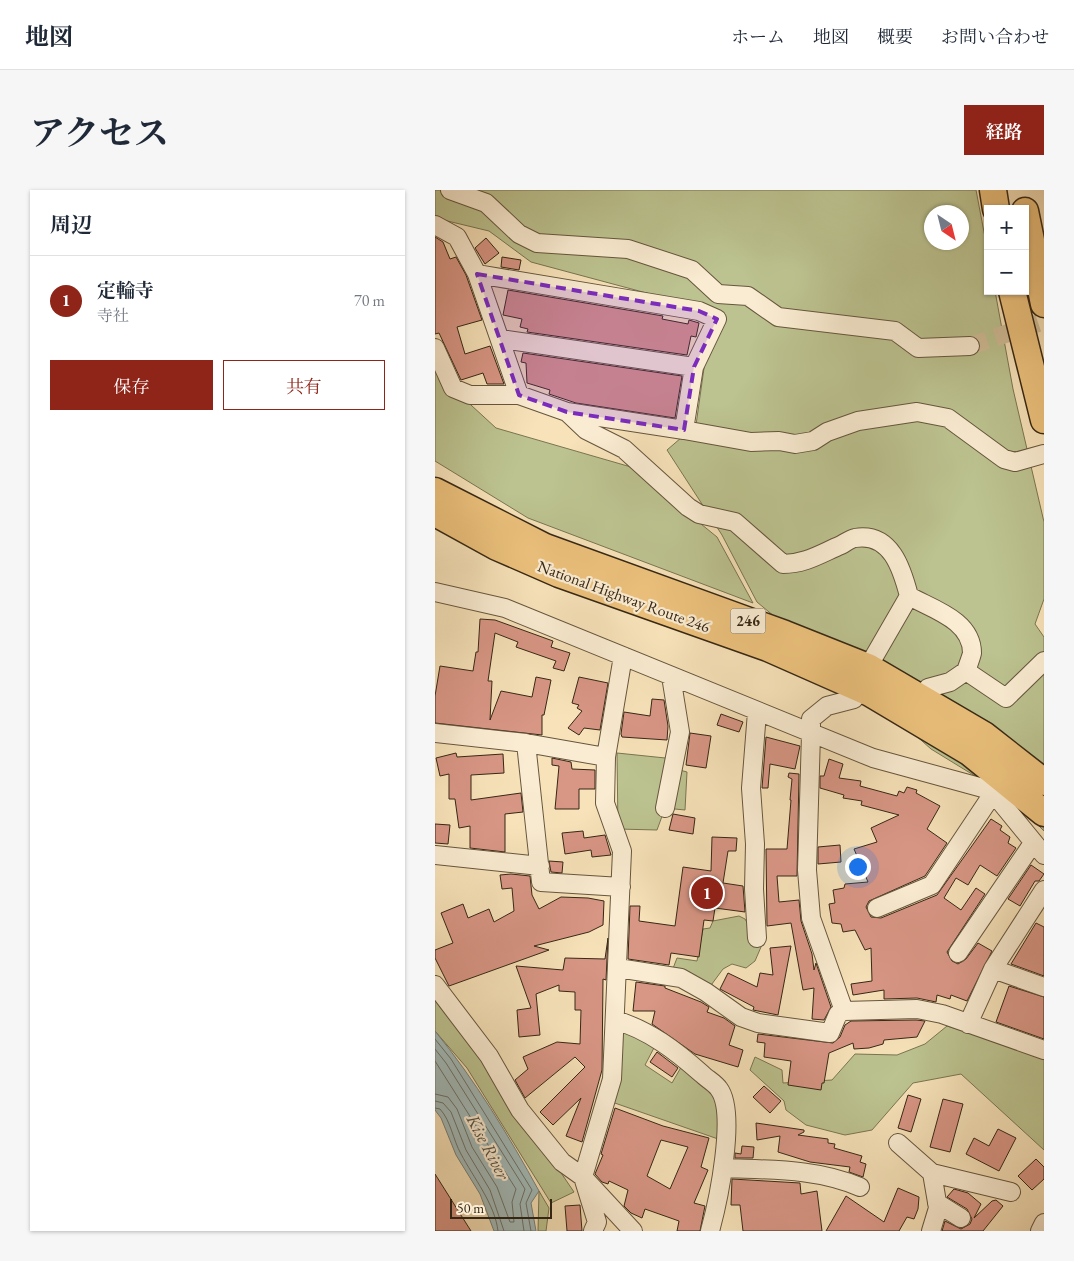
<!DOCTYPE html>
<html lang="ja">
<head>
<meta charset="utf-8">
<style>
  body { margin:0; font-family:"EB Garamond","Noto Serif JP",serif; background:#f6f6f7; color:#1f2937 }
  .controls { position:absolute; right:15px; top:15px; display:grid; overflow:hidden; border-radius:0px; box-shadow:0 1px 4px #0004 }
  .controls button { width:45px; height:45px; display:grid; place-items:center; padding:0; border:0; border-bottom:1px solid #e0e1e3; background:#fff; color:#1f2937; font:25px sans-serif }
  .compass { position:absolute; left:489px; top:15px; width:45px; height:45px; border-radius:50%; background:#fff; box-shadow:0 1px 4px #0004; rotate:145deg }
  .scale { position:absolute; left:15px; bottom:12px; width:102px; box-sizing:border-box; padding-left:5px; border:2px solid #362715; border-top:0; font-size:14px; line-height:18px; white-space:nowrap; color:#362715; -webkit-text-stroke:4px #faecd2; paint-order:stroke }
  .you { position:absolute; left:422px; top:676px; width:18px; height:18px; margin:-12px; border:4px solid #fff; border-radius:50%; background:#1a73e8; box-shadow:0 0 0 8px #1a73e833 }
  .badge { display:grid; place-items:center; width:32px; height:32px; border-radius:50%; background:#8f2418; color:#fff; font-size:16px; font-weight:700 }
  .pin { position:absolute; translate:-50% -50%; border:2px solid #fff; box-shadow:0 1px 5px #0006 }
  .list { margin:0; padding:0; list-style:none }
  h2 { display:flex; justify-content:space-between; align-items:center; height:65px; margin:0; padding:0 20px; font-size:21px }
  h2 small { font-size:16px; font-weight:400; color:#747a83 }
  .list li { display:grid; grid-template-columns:32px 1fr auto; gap:15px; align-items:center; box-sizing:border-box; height:90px; padding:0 20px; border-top:1px solid #e0e1e3 }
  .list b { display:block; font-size:19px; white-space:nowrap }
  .list p { margin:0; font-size:16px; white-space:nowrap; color:#747a83 }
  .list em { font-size:16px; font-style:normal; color:#747a83 }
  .actions { display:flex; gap:10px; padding:15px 20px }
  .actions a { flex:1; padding:11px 0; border:1px solid #8f2418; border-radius:0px; text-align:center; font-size:18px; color:#8f2418 }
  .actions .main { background:#8f2418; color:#fff }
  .map { position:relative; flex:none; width:609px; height:1041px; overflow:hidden; border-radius:0px }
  header { display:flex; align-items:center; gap:30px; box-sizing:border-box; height:70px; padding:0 25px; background:#fff; border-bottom:1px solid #e0e1e3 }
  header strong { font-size:24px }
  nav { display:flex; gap:28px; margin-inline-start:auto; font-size:18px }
  .intro { display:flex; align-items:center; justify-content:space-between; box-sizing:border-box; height:120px; padding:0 30px }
  h1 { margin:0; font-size:35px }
  .button { padding:12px 22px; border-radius:0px; background:#8f2418; color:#fff; font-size:18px; font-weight:700 }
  main { display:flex; gap:30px; padding:0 30px }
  aside { flex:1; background:#fff; border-radius:0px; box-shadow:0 1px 4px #0004 }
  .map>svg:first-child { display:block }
  .green { fill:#bcc390; stroke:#797552; fill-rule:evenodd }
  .water { fill:#a2bbba; stroke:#778078 }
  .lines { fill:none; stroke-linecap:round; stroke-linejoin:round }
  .shore { stroke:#6c7168; stroke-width:1 }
  .building { fill:#d89685; stroke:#362715; fill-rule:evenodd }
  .minor-tunnel { stroke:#d0bd98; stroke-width:18; stroke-dasharray:18 9; stroke-linecap:butt }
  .minor-casing { stroke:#66563e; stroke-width:20 }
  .highway-casing { stroke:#362715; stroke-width:29 }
  .minor { stroke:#faecd2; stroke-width:18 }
  .highway { stroke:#ecc17c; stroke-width:26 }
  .marked { fill:#7b2cbf; fill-opacity:0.2; stroke:#7b2cbf; stroke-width:4; stroke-dasharray:10 6; stroke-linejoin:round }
  .labels { text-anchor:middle; stroke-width:4.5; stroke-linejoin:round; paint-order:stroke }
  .shield { fill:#faecd2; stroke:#71624e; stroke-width:1 }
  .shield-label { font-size:15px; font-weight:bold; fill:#362715 }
  .street-label { font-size:16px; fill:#362715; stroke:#faecd2 }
  .water-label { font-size:18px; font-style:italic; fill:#565347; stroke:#faecd2 }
</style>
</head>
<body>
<header>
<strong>地図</strong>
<nav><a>ホーム</a><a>地図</a><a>概要</a><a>お問い合わせ</a></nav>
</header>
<div class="intro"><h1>アクセス</h1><a class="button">経路</a></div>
<main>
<aside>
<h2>周辺<small></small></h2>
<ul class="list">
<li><span class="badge">1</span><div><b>定輪寺</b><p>寺社</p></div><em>70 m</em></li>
</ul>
<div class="actions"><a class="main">保存</a><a>共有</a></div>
</aside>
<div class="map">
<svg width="609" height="1041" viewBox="0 0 609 1041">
  <rect width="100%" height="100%" fill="#f7e2b9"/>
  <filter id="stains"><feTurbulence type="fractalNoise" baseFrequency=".004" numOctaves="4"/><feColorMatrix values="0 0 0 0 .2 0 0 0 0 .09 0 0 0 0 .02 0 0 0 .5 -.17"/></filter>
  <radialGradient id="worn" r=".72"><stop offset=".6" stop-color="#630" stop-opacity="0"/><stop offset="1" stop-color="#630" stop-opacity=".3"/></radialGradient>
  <path class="green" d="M0 0H541L553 63V101H560L578 199 609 332V409L600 434 609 447V641L576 608 496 559 460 527 322 412 287 345 232 260 261 235 270 171 289 128 260 116 96 72 54 41 0 28ZM497 22H526V52H497Z
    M0 171 12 193 61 238 196 277 282 347 318 413 93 328 0 271Z
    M182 563 240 569 241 579 252 582 250 620 230 618 222 640 183 639Z
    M304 726 310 729 326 757 320 771 311 778 297 774 288 779 271 802 237 781 242 768 262 771 268 739 275 738 278 731Z
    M0 811H3L57 881 139 1002 116 1013 32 878 0 841Z
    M183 834 221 854 210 875 237 893 249 872 282 900 286 950 174 911Z
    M512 836 609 865V960L526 884 478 893 437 940 410 945 371 935 351 920 349 911 315 880 320 867 347 880 348 893 397 890 420 864 462 865 490 854Z
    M104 1001 114 1018 111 1041H103Z"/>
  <path class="water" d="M0 841C40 890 74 946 104 1001L96 1013 101 1041H59L45 1004 21 965 6 928 0 920Z"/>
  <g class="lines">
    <path class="shore" d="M0 849 16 869 97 1000 91 1013 96 1041
      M0 859 11 873 90 999 85 1014 89 1041
      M0 871 81 999 77 1012 79 1032H75L62 997 37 957 22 919 13 907 0 904
      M0 911 8 913 16 922 31 960 55 1000 69 1041
      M0 918 5 919C16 931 18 950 26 964 38 987 60 1014 63 1041"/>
  </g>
  <path class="building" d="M0 47 8 52 15 69 21 67 31 85 47 130 22 137 30 164 55 156 69 194H52L48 183 26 190 4 143 0 144Z
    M51 48 64 63 50 74 40 58Z
    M67 67 86 70 84 80 66 77Z
    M73 100 228 126 227 129 253 134 254 130 264 133 261 147 256 146 252 165 92 142 93 139 85 137 87 129 68 125Z
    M88 163 247 186 240 228 141 213 114 204 115 200 92 193 91 173 86 172Z
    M45 429 60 430 118 451 116 457 135 463 129 481 118 478 121 471 81 457 83 452 60 443 53 491H57L55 530 66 501 97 507 101 487 116 490 109 525H107V545L0 533V506L5 476 38 481 41 462H43Z
    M144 487 173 493 165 540 149 538 144 545 133 538 147 521 142 518 144 515 137 513Z
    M217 509 229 510 233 536 232 550 187 547 186 544 189 522 215 526Z
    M286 524 308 532 304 542 282 535Z
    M255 543 276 546 271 578 251 575Z
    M331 547 365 556 360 579 335 574 333 598H327Z
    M21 563 22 567 68 564 69 583 36 585V610L86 603 88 622 70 624V662L35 658V636L24 638 20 609H14V584L5 586 1 568Z
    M117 568 136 572 137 579 160 580V599H144V619H120L124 576 117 575Z
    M394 569 408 574 404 588 426 591 425 596 462 606 464 601 469 603 472 597 482 600 481 603 505 616 492 639 512 653 490 686 434 711 431 717 436 727 446 728 502 705 556 629 567 636 565 640 575 647 573 653 581 658 562 686 545 675 533 695 521 688 509 708 526 720 541 698 550 704 512 762 517 771 523 774 531 769 543 753 557 761 532 811 516 805 515 809 502 805 501 812 482 808 449 809V800L418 805 416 794 437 791 436 758 430 760 420 740 408 742 406 734 397 733 394 714 400 713 398 700 409 698 410 694 433 692 419 659 442 652 436 638 464 625 426 615 427 611 408 608 409 605 385 598V586H389Z
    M354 583 364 584 362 686H342L344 712 364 710 366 731 377 764 379 780 381 773 396 817 389 830 377 829 379 798 368 800 356 733 332 736 331 659H352L356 610H355L357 589 353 587Z
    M238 624 260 628 258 644 234 640Z
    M0 634 15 635 13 654 0 653Z
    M148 641 149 648 170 645 176 665 157 667 156 660 130 664 127 643Z
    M277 647 302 648 301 661H293L288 693 308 696 310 722 280 718 278 731 269 730 264 767 236 763 234 775 193 769 195 716H205L204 731 240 736 248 677 276 681Z
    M405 655 406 672 383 674V657Z
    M114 671 128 672 127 683 116 682Z
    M596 675 609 684 604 691H600L585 716 573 709Z
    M76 684 95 686 97 705 104 719 126 707 153 708 169 711 168 735 154 742 99 756 114 760 14 796 0 768V760L18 753 6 723 28 714 33 728 54 719 59 732 79 721 77 698 67 699 65 685Z
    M601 733 609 737V786L576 774Z
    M173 748 171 790 168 789 167 880 147 952 131 946 146 908 118 935 105 922 150 877 140 867 90 908 80 890 93 879 88 867 122 852 145 854 146 820H140V802L124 801V795L101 804 105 845 84 847 82 820 96 818 81 776 128 780 130 768 170 769Z
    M356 756 343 825 318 820 319 817 285 799 293 783 322 797 325 783 338 785 335 758Z
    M201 792 230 796V798L266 812 274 817 272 822 289 828 300 836 294 855 308 860 303 877 260 864 217 834 220 821H198Z
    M574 796 609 807V849L561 832Z
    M481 830 490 831 482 847 449 850 448 854 434 858 419 859 418 853 394 863 389 893H387L386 900 353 895 356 871 329 867 330 853 322 852 323 844 398 853 405 847 410 835 416 831Z
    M222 862 243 878 237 887 215 872Z
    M329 896 346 911 335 923 318 907Z
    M473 905 486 909 476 942 463 938Z
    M508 909 528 914 515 962 495 957Z
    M180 918 228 936 274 948 266 977 273 980 259 1013 270 1016 265 1041H242L244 1031 210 1019 207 1028 196 1023 189 1016 193 1000 174 991 173 994 167 992 160 984 168 965 166 964ZM226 950 253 957 235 999 212 986Z
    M321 933 369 940V942L363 945 393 949V953L400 954 399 958 427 966 425 972 431 974 428 987 414 982 415 977 375 972 343 962 345 946 322 950Z
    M563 939 581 948 564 981 531 964 539 948 554 956Z
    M307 956 319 957 318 968H300V963L306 964Z
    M601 969 609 977V989L597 1000 583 986Z
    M0 984 36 1041H0Z
    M297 989 365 993 366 1004 382 1001 387 1041H308L305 1015H296Z
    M463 998 484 1007 483 1019 479 1029 472 1027 464 1041H391L411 1006 449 1032Z
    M519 999 533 1003 546 1014 539 1028 557 1011 561 1010 568 1016 548 1041H507L510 1031 526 1039 535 1034 537 1029 532 1019 512 1007Z
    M145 1015 147 1041H132L130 1016Z"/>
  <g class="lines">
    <path class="minor-tunnel" d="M535 156 609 131"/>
    <defs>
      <path id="minor" d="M15 0 51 13 84 44 102 53 193 59 257 80 283 104 313 106 343 127 460 141 483 158 535 156
        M0 35 22 47 42 84 84 205
        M42 84 264 121 282 129 259 177 249 240 132 222
        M66 149 259 177
        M0 158 18 198 35 205H84L132 222 151 240 189 259 253 317 264 324 300 332 348 374C370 374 385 364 406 355 410 353 415 349 420 348 456 342 467 379 474 406
        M249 240 316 252 344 251 360 254 378 251 392 242 423 231 482 222 513 228 569 269 580 272 609 264
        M0 402 70 418 438 568 548 598 564 610 609 665
        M433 477 474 406C497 419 537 430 537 463 536 468 533 475 531 481
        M493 498 515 492 531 481 571 508 609 471
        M419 509 392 516 376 529V544L372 680 376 728 409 821 482 819 507 824 609 860
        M0 543 91 553 171 567 188 466
        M91 553 106 692 186 697
        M230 618 245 542 236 486
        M0 665 105 676
        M442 718 497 695 557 605
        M322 748 319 699 320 654 316 598 322 522
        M523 763 598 653
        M183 778 246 788 271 802 306 827 323 833 395 843 403 824 409 821
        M558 779 609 797
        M0 795 54 866 85 920 127 972 148 987 198 1041
        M180 830C214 840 241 861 267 884 272 889 280 893 284 899 302 923 283 1012 275 1041
        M533 834 558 779 609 700
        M463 953 497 983 503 1018 496 1041
        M288 978C335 980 381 978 425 997
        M497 983 576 1002
        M502 1013 526 1028
        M158 1041 162 1032 148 987 177 889 187 661 170 613 171 567
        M605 1041 609 1033"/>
      <path id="highway" d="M558 0 561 19
        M590 21 609 114
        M577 101 609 230
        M0 301 110 357 350 444 433 477 549 545 609 592
        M0 323 62 357 124 384 333 458 435 503 534 562 609 623"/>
    </defs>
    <use href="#minor" class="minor-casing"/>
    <use href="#highway" class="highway-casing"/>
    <use href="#minor" class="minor"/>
    <use href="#highway" class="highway"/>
  </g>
  <path class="marked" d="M42 84 264 121 282 129 259 177 249 240 132 222 84 205Z"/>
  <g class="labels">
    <rect class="shield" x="295.5" y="418.5" width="35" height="25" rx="4"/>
    <g class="shield-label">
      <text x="313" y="436">246</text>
    </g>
    <g class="street-label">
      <text transform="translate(189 406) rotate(20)" y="6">National Highway Route 246</text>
    </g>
    <g class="water-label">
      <text transform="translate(53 957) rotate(62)" y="6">Kise River</text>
    </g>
  </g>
  <rect width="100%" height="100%" filter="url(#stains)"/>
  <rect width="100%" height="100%" fill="url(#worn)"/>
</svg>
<div class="controls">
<button>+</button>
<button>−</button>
</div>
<svg class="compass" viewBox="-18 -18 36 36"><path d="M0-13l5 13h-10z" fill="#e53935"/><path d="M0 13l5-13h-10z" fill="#747a83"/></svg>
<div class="scale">50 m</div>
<div class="you"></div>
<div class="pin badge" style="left:272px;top:703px">1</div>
</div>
</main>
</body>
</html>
